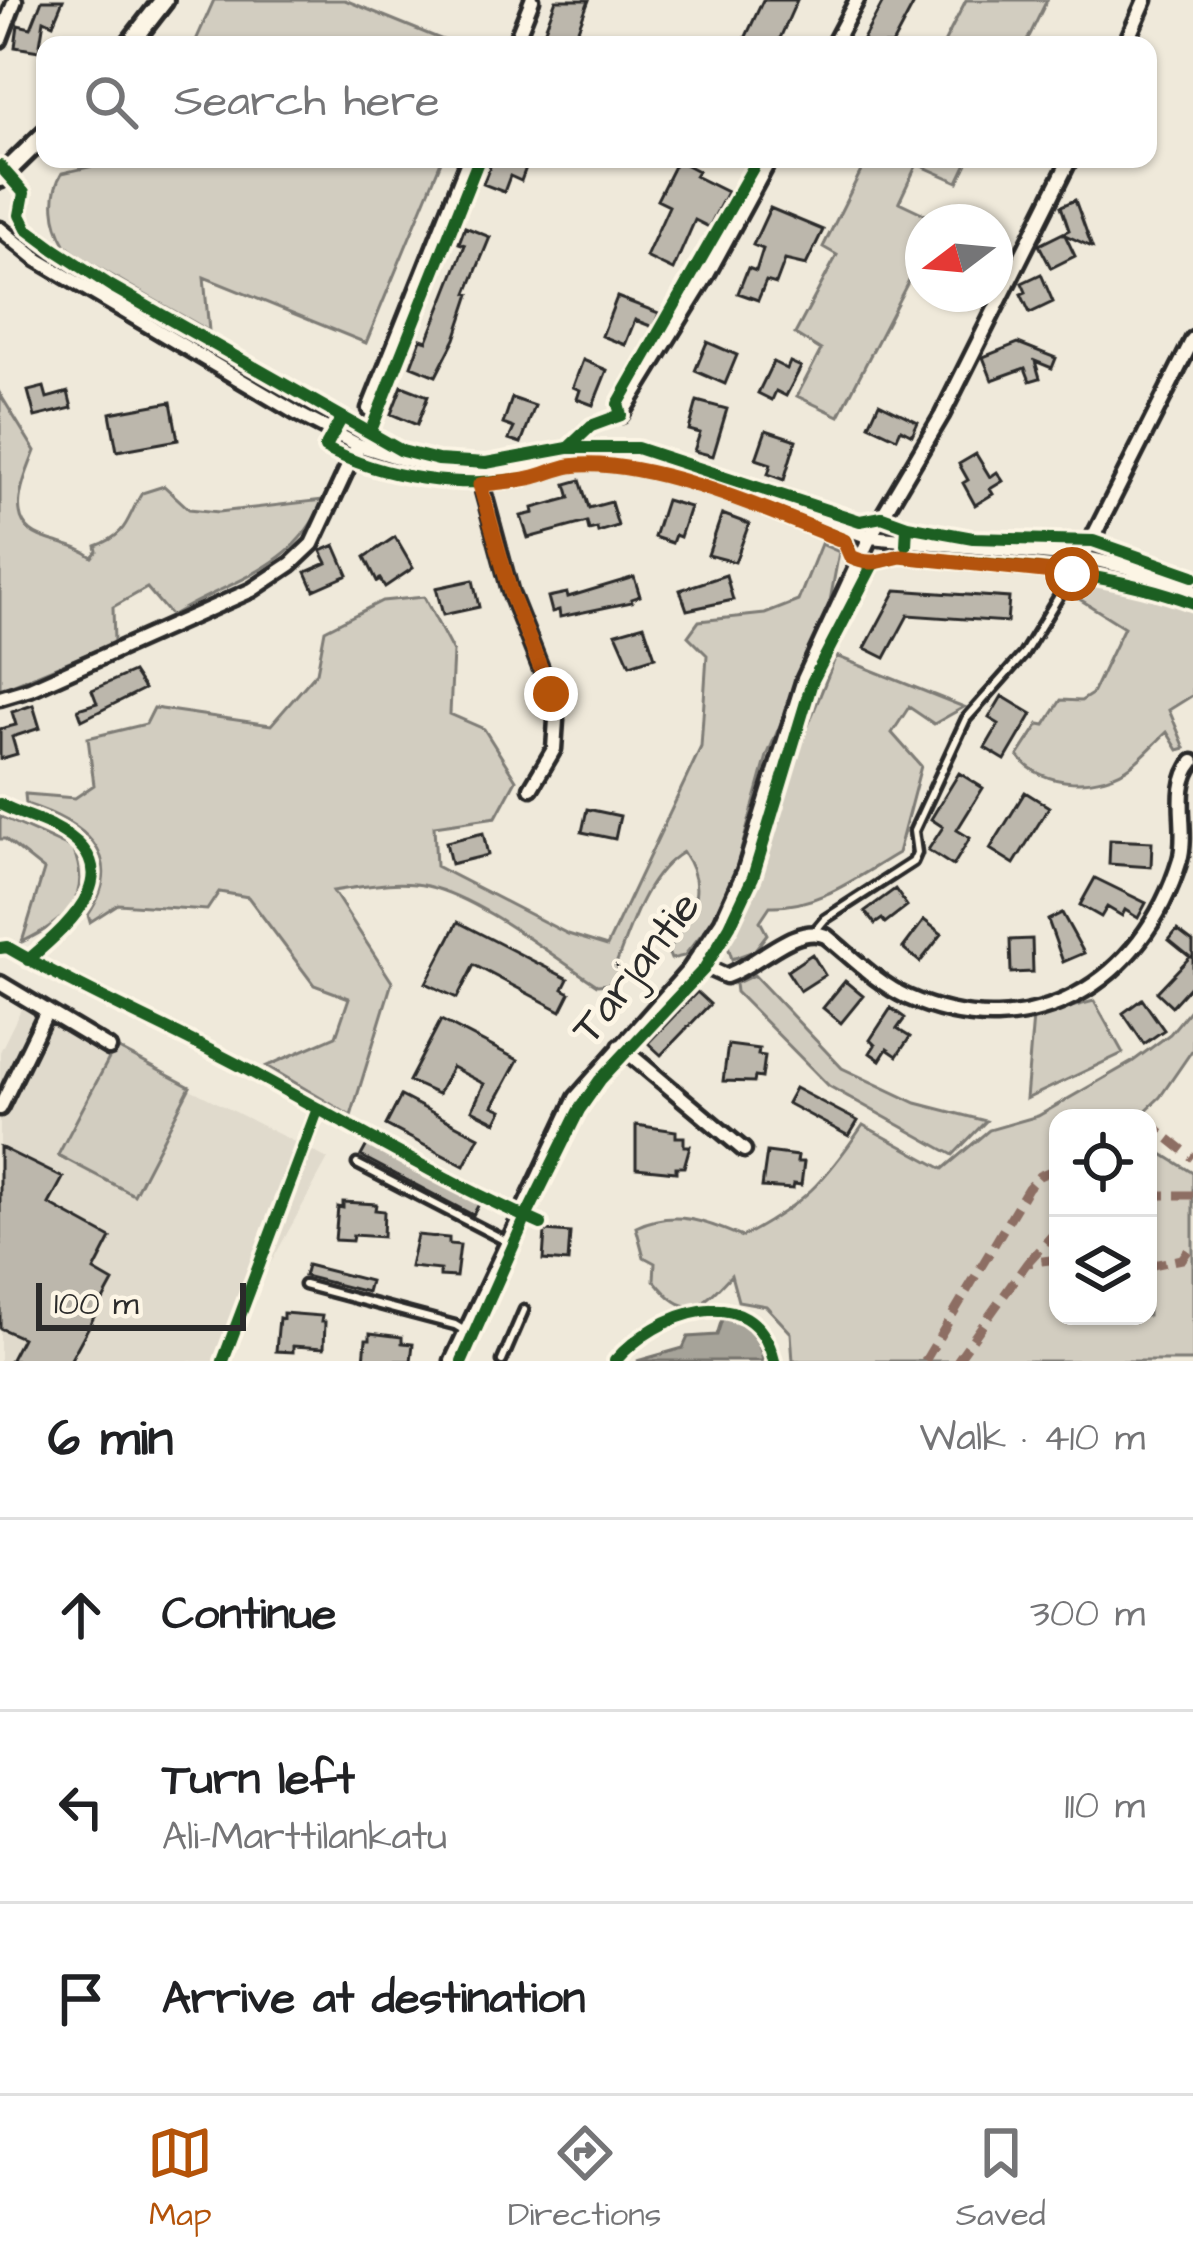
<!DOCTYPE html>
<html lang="en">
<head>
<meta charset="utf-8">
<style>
  body { margin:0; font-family:"Architects Daughter",sans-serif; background:#f6f6f6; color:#202124 }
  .controls { position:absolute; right:36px; bottom:36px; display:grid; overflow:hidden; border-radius:24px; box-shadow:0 3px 9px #0004 }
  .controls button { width:108px; height:108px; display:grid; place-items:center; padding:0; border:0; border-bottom:3px solid #e0e0e0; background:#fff; color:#202124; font:60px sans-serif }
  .compass { position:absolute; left:905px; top:204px; width:108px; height:108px; border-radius:50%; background:#fff; box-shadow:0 3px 9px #0004; rotate:254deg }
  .scale { position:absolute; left:36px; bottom:30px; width:210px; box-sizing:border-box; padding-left:12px; border:6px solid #2b2b2b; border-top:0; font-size:33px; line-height:42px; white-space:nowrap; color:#2b2b2b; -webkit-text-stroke:9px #fcf5e5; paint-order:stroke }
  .stop { position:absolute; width:36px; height:36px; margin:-27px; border:9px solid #b45309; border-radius:50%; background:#fff }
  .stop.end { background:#b45309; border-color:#fff; box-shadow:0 3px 12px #0008 }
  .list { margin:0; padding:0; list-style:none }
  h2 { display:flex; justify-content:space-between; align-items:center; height:156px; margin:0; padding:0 48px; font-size:51px }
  h2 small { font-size:39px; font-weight:400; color:#757577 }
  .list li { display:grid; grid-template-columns:78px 1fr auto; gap:36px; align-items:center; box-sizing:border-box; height:192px; padding:0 48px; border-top:3px solid #e0e0e0 }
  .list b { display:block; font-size:45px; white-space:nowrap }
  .list p { margin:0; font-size:39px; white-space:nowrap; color:#757577 }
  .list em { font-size:39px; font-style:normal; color:#757577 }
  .icon { flex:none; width:66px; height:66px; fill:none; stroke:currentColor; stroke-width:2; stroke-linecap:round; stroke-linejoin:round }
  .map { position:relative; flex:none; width:1193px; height:1361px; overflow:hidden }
  .search { position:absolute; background:#fff; box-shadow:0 3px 9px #0004; left:36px; right:36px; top:36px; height:132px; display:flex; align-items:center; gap:30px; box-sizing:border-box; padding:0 42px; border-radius:24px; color:#757577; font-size:45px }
  .sheet { height:732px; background:#fff }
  nav { display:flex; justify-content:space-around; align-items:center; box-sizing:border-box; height:168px; border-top:3px solid #e0e0e0; background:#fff; font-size:33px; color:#757577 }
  nav a { display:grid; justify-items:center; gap:6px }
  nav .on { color:#b45309 }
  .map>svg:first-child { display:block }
  .built { fill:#e0dacc }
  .green { fill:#d2cdc0; stroke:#7e7c76; stroke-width:3 }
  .water { fill:#a6a399; stroke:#75736d; stroke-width:3 }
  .building { fill:#bcb7ac; stroke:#2b2b2b; stroke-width:3 }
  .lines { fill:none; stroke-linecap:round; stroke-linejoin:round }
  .service-casing { stroke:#2b2b2b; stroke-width:15 }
  .minor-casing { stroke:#2b2b2b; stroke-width:21 }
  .secondary-casing { stroke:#2b2b2b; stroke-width:26 }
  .service { stroke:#fcf5e5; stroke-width:6 }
  .minor { stroke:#fcf5e5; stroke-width:12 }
  .secondary { stroke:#fcf5e5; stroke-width:16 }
  .quiet { stroke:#8d6e63; stroke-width:9; stroke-dasharray:18 9; stroke-linecap:butt }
  .cycleway-casing { stroke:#fcf5e5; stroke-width:20 }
  .cycleway { stroke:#1b5e20; stroke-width:12 }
  .route { stroke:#b45309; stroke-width:15 }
  .labels { text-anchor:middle; stroke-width:10; stroke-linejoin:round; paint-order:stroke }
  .street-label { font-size:45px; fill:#2b2b2b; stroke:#fcf5e5 }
</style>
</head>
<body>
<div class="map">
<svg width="1193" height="1361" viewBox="0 0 1193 1361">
  <rect width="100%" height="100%" fill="#efe9da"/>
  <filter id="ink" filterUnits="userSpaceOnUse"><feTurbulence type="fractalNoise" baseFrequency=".00833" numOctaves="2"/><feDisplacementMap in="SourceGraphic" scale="24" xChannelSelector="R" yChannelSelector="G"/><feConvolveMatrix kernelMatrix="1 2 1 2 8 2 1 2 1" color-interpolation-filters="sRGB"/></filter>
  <g filter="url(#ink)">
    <path class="built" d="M30 991 109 1048 328 1159 217 1361H0V1052Z"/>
    <path class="green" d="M214 0H345L455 45H194Z
      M966 0H1047L1025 45H943Z
      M124 159H442L366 343 204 277 209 331C186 317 74 257 65 244 52 222 49 194 62 173Z
      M867 159H969L958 182 917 164 899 202 939 221 923 222V253L839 416 797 396 821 350 795 334 837 255 823 247Z
      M0 394 35 451C23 482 2 526 47 539 64 545 77 546 92 557L97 551 96 546C129 534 126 519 142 493L164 486 189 509 219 512 323 500C295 571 228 580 171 616L147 588 113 607 114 643 0 690Z
      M821 544 839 552 828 612 767 756 737 865 713 920 684 956 671 959 668 952C688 915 711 893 683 852 646 874 631 925 616 964L620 972 610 984 597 985C549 954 482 899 427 886 397 879 362 887 333 891L392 982 351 1116 267 1066 336 1036 349 998 314 985 248 897 219 892 207 910 118 904 90 922 88 915C130 854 80 821 26 804L25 794 75 798 94 785 88 738 146 724 154 708 271 725 317 672 325 630 382 601 424 597 453 652 450 714 484 729 516 780 496 817 434 826 436 866 568 934 607 946 701 747 707 655 688 636 699 621 765 614 798 601Z
      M1084 581 1129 589 1193 607V695L1169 710 1185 748 1178 750 1167 732C1155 743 1144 756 1132 765 1101 789 1042 789 1018 756L1039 724 1045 725 1061 700 1081 701 1092 694 1124 627 1073 595Z
      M836 656 964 707 934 724 909 707 892 733 921 766 898 853C857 877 818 908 770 906L760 921 767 934 754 951 732 959 726 940 766 859 786 780Z
      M0 816 73 849C94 898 64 922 22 942L44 870 5 839H0Z
      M754 975 842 1068 916 1103 986 1121 953 1155 829 1086 736 992 735 984Z
      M1094 1001 1123 1053 1026 1099 1033 1017Z
      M1193 1006V1049L1160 1097 1138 1118H1058V1316H1148V1145L1193 1173V1361H793L791 1333 766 1306 738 1301 731 1275C700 1309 687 1321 654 1280L655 1263 644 1257 636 1227C675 1209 705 1221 742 1237 804 1204 824 1182 863 1125L943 1169 989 1130 1038 1116 1132 1062 1170 1034Z
      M115 1047 190 1087 134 1195 58 1155Z"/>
    <path class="water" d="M733 1317C750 1327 760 1341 763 1361H637L683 1348 688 1337 717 1335 722 1319Z"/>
    <path class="building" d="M42 0H63L53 24 44 20 39 51 15 47 18 25 31 28Z
      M556 0H589L572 45H539Z
      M763 0H797L777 45H742Z
      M884 0H916L892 45H860Z
      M493 159 528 162 521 181 510 176 504 192 483 184Z
      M677 160 698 171 695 176 727 192 709 227 695 220 673 270 646 257 669 206 657 200Z
      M1075 200 1092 247 1065 235 1075 256 1051 268 1039 245 1069 230 1061 206Z
      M770 208 823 230 806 265 785 260 776 284 766 281 758 300 738 293 748 268 756 271 763 249 753 245Z
      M465 227 490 237 467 293 470 294 455 339 436 376 411 366 421 339 427 341 465 245 459 243Z
      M1041 274 1053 302 1030 313 1021 294 1026 292 1022 283Z
      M617 297 659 313 653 327 635 320 625 345 602 336Z
      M707 342 737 355 725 384 695 371Z
      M1018 343 1056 358 1052 368 1035 361 1040 378 1030 381 1025 368 992 380 983 357Z
      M583 360 607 370 593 405 577 399 580 390 573 387Z
      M773 362 787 369 790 362 801 367 786 396 776 391 772 400 758 393Z
      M402 386 428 396 417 425 391 414Z
      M44 387 47 398 68 392 72 408 35 417 28 391Z
      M512 398 535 406 521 443 509 439 514 428 503 424Z
      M697 401 727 409 713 456 694 451 700 433 689 430Z
      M171 402 178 440 117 451 110 413Z
      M879 403 918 422 912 435 901 429 897 438 869 425Z
      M766 430 796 440 784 480 768 474 771 464 756 459Z
      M976 454 990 477 997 472 1003 481 990 489 993 494 975 505 963 483 968 480 959 464Z
      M580 480 589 508 611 502 618 526 598 532 597 528 589 530 587 522 528 538 521 516 534 513 533 508 570 498 566 484Z
      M666 500 690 507 680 537 675 535 672 543 654 537Z
      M722 514 749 524 735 562 708 555Z
      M395 537 413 568 385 587 380 579 377 581 365 557Z
      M335 545 348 575 314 590 306 572 327 563 321 551Z
      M726 575 733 600 687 610 680 590Z
      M634 577 640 596 631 599 632 602 560 617 559 610 552 612 548 597 567 593 568 597Z
      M473 580 479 607 443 615 436 588Z
      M896 590 1009 598 1007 622 908 615 885 658 865 648Z
      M644 625 655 657 630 665 616 633Z
      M133 672 144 689 82 720 78 709 97 703 92 690Z
      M1002 696 1032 714 1005 760 985 748 999 724 989 718Z
      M33 705 40 728 12 737 17 754 0 759V729L16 725 12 712Z
      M959 773 983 788 957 830 970 838 953 866 928 850 943 827 931 819Z
      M1025 792 1049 807 1014 864 990 849Z
      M587 809 620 816 615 839 582 832Z
      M483 833 488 855 451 864 446 842Z
      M1110 840 1152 842 1151 867 1109 864Z
      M1095 878 1146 903 1138 918 1125 910 1122 916 1107 907 1101 917 1080 905Z
      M895 889 907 906 885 923 882 919 875 924 865 911Z
      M1062 913 1084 953 1063 962 1048 920Z
      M924 920 942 934 920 962 903 948Z
      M458 922 568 979 563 989 570 993 561 1011 474 965 457 998 426 983Z
      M1177 930 1193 942V983L1172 1006 1157 992 1190 957 1169 940Z
      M1032 939 1033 972 1011 973 1010 940Z
      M812 954 825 975 800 991 787 971Z
      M845 981 863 996 841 1023 823 1008Z
      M697 992 710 1004 661 1055 648 1043Z
      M1142 999 1164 1030 1144 1044 1123 1013Z
      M891 1008 905 1018 897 1029 910 1037 897 1056 887 1049 880 1060 870 1053 875 1045 870 1040Z
      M441 1020 518 1060 493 1106 502 1110 496 1122 472 1110 484 1084 452 1067 438 1094 409 1081Z
      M728 1045 759 1049 758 1055 765 1056 762 1078 755 1077 754 1082 723 1081Z
      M795 1088 858 1121 849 1136 787 1103Z
      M401 1096 479 1137 464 1166 386 1125Z
      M636 1125 676 1131V1137H684V1146H690L684 1167H676V1172L636 1168Z
      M367 1145 479 1204 473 1215 361 1156Z
      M0 1147 63 1178 49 1204 111 1238 94 1271 113 1282 70 1361H10L22 1338 0 1328Z
      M767 1152 798 1156 797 1162H804L801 1185 794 1184 793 1189 762 1187Z
      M343 1202 376 1204 375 1210 384 1211 383 1237 353 1235 352 1241 335 1240 338 1207 343 1208Z
      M545 1231 570 1233 568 1262 543 1260Z
      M417 1235 449 1238V1244L460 1245 456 1277 440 1276V1270L410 1267Z
      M307 1265 370 1281 367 1292 304 1276Z
      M283 1313 322 1316 321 1322H325L324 1348 293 1346V1352L276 1351 279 1318 283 1319Z
      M370 1333 402 1337V1343L413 1344 411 1361H364L366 1339H370Z"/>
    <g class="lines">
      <defs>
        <path id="service" d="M815 931 825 919 913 862 917 853 914 831 966 719 1023 655 1081 560
          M357 1164 506 1241
          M304 1285 455 1325 465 1331
          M502 1361 524 1310"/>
        <path id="minor" d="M0 40 15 0
          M514 45 532 0
          M833 45 857 0
          M1125 45 1145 0
          M0 229 38 260 298 414 358 445 403 459 456 470 496 472 570 459 613 457 743 491 870 537 1083 557 1130 568 1193 591
          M369 409 469 159
          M621 415 707 275 770 159
          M478 472 511 594 551 694 556 720 554 749 531 788
          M1083 557 1193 339
          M0 698 30 689 252 590 291 564 312 544 358 445
          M695 962 726 976C757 966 794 923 826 936 852 957 877 983 907 997 1031 1052 1143 982 1180 860 1189 828 1171 789 1193 762
          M0 983 109 1048
          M620 1046 744 1150
          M0 1108 47 1011
          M452 1361 576 1098 689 970 722 921 744 872 804 679 870 537 942 415 1070 159"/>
        <path id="secondary" d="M129 45 164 0
          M0 178 45 134"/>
      </defs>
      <use href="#service" class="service-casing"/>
      <use href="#minor" class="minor-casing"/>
      <use href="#secondary" class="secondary-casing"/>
      <use href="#service" class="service"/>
      <use href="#minor" class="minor"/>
      <use href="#secondary" class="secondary"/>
      <path class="quiet" d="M1148 1122 1193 1158
        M1148 1195H1193
        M1027 1263 1058 1229
        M1148 1266 1182 1259 1193 1244
        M925 1361 1028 1188 1039 1176 1058 1168
        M957 1361 1027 1263 1058 1259"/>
      <defs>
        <path id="cycleway" d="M0 166 24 193 20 215 27 229 54 249 111 286 402 451 438 460 486 463 568 448H637L860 521 882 517 907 526
          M341 419 325 448C385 479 458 488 523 479
          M370 433 479 159
          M568 448 591 426 621 415 618 404 758 159
          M768 510 845 541 851 557C869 567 881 561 900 556 997 567 1100 568 1193 603
          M906 545 907 526 973 538 1093 541 1193 576
          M0 804C17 813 35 818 52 826 134 867 74 921 28 960
          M0 948 7 947C84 992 168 1027 246 1069 344 1122 439 1179 541 1224
          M223 1361 317 1111
          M462 1361 526 1217 579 1110 600 1080 704 969 730 926 753 877 812 682 873 564
          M615 1361C656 1313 753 1275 774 1361"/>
      </defs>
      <use href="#cycleway" class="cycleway-casing"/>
      <use href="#cycleway" class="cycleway"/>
    </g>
  </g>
  <g class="lines" filter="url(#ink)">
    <path class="route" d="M551 694 511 594 480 485C498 482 517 481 534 477 546 474 558 468 570 466 646 456 773 512 844 541L851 557C869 566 881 561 900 556L1072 574"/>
  </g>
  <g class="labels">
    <g class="street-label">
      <text transform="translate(634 966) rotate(-52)" y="16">Tarjantie</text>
    </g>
  </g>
</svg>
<div class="controls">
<button><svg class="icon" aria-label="locate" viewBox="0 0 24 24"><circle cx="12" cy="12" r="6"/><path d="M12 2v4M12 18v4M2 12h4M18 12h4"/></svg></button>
<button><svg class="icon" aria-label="layers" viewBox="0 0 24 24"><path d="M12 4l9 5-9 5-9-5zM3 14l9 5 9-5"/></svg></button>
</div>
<svg class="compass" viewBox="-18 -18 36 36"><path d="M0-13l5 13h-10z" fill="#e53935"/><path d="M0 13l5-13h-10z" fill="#757577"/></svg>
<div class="scale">100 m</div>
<div class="stop" style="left:1072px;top:574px"></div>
<div class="stop end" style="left:551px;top:694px"></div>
<div class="search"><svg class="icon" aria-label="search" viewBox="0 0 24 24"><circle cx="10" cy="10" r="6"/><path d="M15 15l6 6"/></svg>Search here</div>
</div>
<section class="sheet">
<h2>6 min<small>Walk · 410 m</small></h2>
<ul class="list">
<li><svg class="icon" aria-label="ahead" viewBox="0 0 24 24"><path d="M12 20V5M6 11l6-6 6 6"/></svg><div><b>Continue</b></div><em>300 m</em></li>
<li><svg class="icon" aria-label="left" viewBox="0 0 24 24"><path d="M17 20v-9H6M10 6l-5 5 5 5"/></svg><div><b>Turn left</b><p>Ali-Marttilankatu</p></div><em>110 m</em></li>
<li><svg class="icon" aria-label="arrive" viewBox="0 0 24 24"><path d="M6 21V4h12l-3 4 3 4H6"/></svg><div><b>Arrive at destination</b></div></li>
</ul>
</section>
<nav>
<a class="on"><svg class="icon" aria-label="map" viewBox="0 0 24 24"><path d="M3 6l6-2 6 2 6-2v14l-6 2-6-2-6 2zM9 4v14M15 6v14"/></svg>Map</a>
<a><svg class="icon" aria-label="directions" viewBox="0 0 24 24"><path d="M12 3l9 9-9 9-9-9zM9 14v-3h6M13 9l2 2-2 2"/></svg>Directions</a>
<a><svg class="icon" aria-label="saved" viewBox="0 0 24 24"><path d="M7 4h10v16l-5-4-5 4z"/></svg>Saved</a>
</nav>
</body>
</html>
